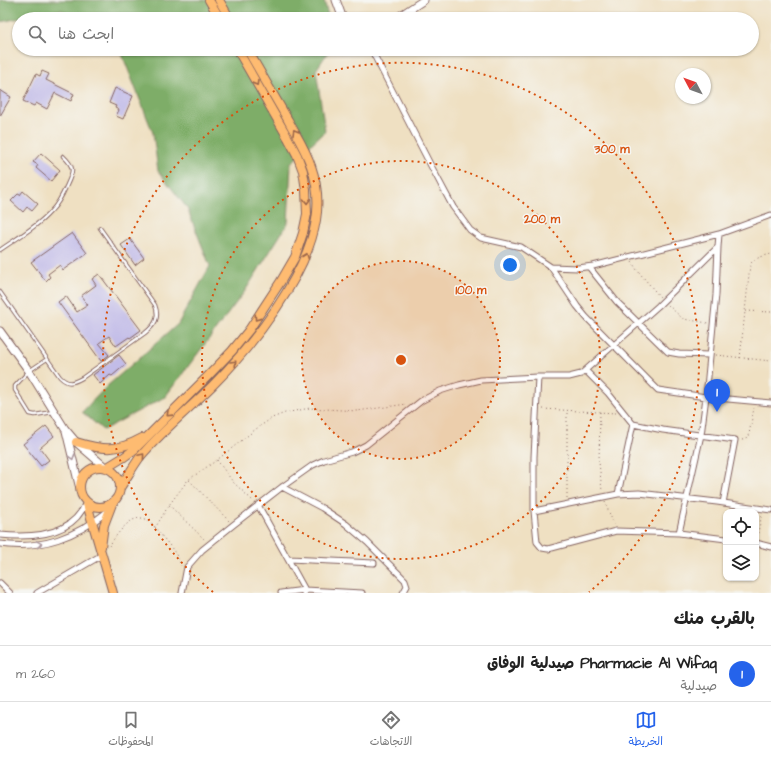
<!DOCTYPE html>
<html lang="ar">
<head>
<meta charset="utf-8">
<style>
  body { margin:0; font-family:"Architects Daughter","Playpen Sans Arabic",sans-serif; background:#f2f2f2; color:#222; direction:rtl }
  .controls { position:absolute; right:12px; bottom:12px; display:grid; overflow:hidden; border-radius:8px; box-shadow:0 1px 3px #0004 }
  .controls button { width:36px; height:36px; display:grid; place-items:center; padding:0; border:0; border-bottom:1px solid #e0e0e0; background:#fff; color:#222; font:20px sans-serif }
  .compass { position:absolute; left:675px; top:68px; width:36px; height:36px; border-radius:50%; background:#fff; box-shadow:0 1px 3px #0004; rotate:311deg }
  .you { position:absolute; left:510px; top:265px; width:14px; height:14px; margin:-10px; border:3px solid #fff; border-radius:50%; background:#1a73e8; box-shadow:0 0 0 6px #1a73e833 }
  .badge { display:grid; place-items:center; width:26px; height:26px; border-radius:50%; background:#2563eb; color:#fff; font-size:13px; font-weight:700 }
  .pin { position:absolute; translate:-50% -33px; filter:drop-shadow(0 1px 2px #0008) }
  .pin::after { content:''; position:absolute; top:21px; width:14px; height:12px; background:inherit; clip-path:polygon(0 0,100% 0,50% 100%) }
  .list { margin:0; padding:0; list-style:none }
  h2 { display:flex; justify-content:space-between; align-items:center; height:52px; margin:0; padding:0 16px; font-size:17px }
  h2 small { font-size:13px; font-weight:400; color:#767676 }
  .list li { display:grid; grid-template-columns:26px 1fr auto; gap:12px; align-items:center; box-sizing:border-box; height:56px; padding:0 16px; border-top:1px solid #e0e0e0 }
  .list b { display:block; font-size:15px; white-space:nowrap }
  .list p { margin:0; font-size:13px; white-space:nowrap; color:#767676 }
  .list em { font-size:13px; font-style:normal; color:#767676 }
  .icon { flex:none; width:22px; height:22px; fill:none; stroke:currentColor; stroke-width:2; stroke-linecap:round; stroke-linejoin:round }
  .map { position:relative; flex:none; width:771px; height:593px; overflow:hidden; direction:ltr }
  .search { position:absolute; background:#fff; box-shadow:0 1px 3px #0004; left:12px; right:12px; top:12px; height:44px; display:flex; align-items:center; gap:10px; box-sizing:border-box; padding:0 14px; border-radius:22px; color:#767676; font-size:15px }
  .sheet { height:108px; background:#fff }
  nav { display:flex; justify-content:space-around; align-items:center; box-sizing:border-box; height:56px; border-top:1px solid #e0e0e0; background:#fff; font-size:11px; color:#767676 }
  nav a { display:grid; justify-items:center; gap:2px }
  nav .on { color:#2563eb }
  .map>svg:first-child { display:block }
  .forest { fill:#7ead67; stroke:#646649 }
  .building { fill:#c2bce8 }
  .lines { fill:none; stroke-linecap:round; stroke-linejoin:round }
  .service-casing { stroke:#846360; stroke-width:4.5 }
  .minor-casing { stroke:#846360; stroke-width:7 }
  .tertiary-casing { stroke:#846360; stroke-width:9 }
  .primary-casing { stroke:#846360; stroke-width:10 }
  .path { stroke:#846360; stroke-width:1; stroke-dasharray:1 3; stroke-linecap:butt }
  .service { stroke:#fff; stroke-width:2.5 }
  .minor { stroke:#fff; stroke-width:5 }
  .tertiary { stroke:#fff; stroke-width:7 }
  .primary { stroke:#febb71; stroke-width:8 }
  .oneway { stroke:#9b654a }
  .oneway2 { stroke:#ae9aa0 }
  .ring { fill:none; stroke:#d8530f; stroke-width:2; stroke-dasharray:2 4 }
  .centre { fill:#d8530f; stroke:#f6f6f2; stroke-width:2 }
  .ring-label { font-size:12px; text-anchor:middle; font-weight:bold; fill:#d8530f; stroke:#f6f6f2; stroke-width:3; stroke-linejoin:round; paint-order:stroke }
</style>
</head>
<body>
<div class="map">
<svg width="771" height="593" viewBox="0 0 771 593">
  <rect width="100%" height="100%" fill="#f6f6f2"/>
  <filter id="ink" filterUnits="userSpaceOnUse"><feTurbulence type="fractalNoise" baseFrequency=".025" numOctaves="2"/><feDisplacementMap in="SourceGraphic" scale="8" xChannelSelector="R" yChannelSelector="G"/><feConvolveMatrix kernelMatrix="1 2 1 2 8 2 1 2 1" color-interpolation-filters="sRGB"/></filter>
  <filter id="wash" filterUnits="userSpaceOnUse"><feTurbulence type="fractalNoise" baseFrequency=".012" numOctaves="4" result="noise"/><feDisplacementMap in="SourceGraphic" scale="16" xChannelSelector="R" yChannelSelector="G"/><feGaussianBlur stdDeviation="0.9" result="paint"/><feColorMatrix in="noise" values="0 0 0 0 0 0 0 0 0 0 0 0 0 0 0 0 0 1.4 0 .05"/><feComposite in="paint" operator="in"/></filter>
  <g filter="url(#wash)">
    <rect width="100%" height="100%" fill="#efe0c2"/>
    <path class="forest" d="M0 0H324L329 19H79L61 10 0 22Z
      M120 49H330L316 70 325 131 291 163 288 223 245 291 165 397 103 430 82 412 106 387 178 324 210 266 187 208 158 171 153 133Z"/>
    <g id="blocks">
      <path class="building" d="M42 71 49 74 46 80 74 94 71 101 55 93 47 109 36 103 34 106 23 101 36 74 40 76Z
        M115 88 133 96 123 119 116 116 119 110 115 108 116 106 109 103Z
        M0 90 11 97 0 116Z
        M41 153 60 170 51 181 36 168 38 165 33 162Z
        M23 191 38 204 32 211 27 207 23 212 11 201 18 194 20 195Z
        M72 233 87 253 63 270 60 265 48 274 50 277 46 281 31 262Z
        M130 239 144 258 135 265 121 245Z
        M99 274 141 330 130 338 129 337 116 346 109 336 99 343 109 355 101 361 58 302 66 296 77 312 88 305 81 296 96 285 92 279Z
        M119 355 126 364 112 376 110 375 100 384 93 375Z
        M46 426 54 436 40 448 49 460 41 466 23 444Z"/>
    </g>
  </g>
  <g filter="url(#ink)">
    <use href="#blocks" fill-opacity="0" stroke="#846360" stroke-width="1"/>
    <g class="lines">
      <defs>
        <path id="service" d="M0 250C17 238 37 227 51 211 58 204 62 196 66 187 73 172 76 168 63 156
          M0 292 60 377C68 385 73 383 82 378L145 333C155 325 160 318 155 305L100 228
          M47 359 29 371 15 386V390L30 414 35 415 53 412"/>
        <path id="minor" d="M371 49 430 164 453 207 470 230 481 238 521 247 551 267 578 268 593 266 719 234 771 215
          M551 267 577 306 586 317 658 390 706 397 771 403
          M589 267 617 302 668 352 679 354 709 355
          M586 371 608 393 633 424 663 430 735 440 723 503
          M538 377 534 457V511L537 542 542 548 548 549 616 531 679 533 726 539
          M282 487 322 508 346 524 367 542 405 580 407 586 403 593
          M618 494 633 424
          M258 505 305 590 304 593
          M534 511 618 494 639 493 717 502 771 510
          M679 533 701 435 706 397 716 295 718 247
          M0 535C31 538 73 537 86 502
          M756 543 771 547
          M0 544C42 550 76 537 108 511
          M289 559 374 563
          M0 583 10 593
          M37 593 102 555
          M182 593 187 567 202 550 233 525 282 487 313 465 324 460 352 452 366 445 421 401 440 391 459 385 481 380 538 377H569L581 374 658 306 718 247 719 234
          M281 593 305 590 362 593"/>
        <path id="tertiary" d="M336 0 343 19
          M395 19 424 0
          M0 331 29 371 65 429 76 442 105 467
          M66 431 79 485"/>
        <path id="primary" d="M209 0 220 19
          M219 0 230 19
          M76 442C102 450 117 452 142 438
          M80 487a20 20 0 1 1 40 0a20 20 0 1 1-40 0Z
          M106 468 124 457 135 449 208 376 232 351 249 330 281 281 295 257 303 233 307 214 306 190 303 171 297 155 288 138 237 49
          M120 488C127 477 133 467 140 457 162 431 189 409 213 385 253 345 307 276 316 220 319 202 317 183 311 166 306 150 296 135 288 120 274 96 261 73 247 49
          M87 504 113 593
          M101 547 104 525 112 504"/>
      </defs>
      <use href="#service" class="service-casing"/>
      <use href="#minor" class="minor-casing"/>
      <use href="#tertiary" class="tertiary-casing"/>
      <use href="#primary" class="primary-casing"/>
      <path class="path" d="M632 262 637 270 660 297
        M668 305 683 319 708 323
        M746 311 771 312
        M716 355 771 361
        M740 358 750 265C753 258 764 256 771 254
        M543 409 616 413
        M600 412 599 462 602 491
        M742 440 746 439 749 434 754 408
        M217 460 233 482 253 501
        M189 480 229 521
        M567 498V410
        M605 502 614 525
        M169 505 204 539
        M155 528 169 505 188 480 217 460 256 429 272 418 285 413 310 408 357 411 407 404
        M757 537 762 514
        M109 546C116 536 133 509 149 521 153 524 157 530 161 535 169 545 177 553 181 566"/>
      <use href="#service" class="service"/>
      <use href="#minor" class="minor"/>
      <use href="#tertiary" class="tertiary"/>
      <use href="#primary" class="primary"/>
    </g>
    <defs><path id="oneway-chevron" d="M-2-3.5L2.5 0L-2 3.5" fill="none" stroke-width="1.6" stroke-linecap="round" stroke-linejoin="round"/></defs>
    <g class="oneway">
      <use href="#oneway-chevron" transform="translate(256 83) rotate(60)"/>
      <use href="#oneway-chevron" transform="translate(295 132) rotate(-120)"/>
      <use href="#oneway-chevron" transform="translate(307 201) rotate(88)"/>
      <use href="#oneway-chevron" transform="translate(306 256) rotate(-69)"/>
      <use href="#oneway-chevron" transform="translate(257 318) rotate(125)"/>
      <use href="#oneway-chevron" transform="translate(234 363) rotate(-47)"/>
      <use href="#oneway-chevron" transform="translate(169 414) rotate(136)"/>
      <use href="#oneway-chevron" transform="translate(142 456) rotate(-50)"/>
    </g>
    <g class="oneway2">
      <use href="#oneway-chevron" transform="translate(72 457) rotate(74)"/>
      <use href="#oneway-chevron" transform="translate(39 544) rotate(-9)"/>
    </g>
  </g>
  <circle cx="401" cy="360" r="99" fill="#d8530f" fill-opacity=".12"/>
  <g class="ring">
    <circle cx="401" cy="360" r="99"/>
    <circle cx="401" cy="360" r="199"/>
    <path d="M213 592A298 298 0 1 1 589 592"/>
  </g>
  <circle cx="401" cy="360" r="6" class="centre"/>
  <g class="ring-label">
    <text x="612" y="153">300 m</text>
    <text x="542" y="223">200 m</text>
    <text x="471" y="294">100 m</text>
  </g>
</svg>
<div class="controls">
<button><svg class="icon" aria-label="locate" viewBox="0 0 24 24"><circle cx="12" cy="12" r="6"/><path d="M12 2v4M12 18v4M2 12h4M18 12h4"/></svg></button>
<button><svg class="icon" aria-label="layers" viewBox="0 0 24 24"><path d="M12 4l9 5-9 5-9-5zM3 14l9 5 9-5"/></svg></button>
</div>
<svg class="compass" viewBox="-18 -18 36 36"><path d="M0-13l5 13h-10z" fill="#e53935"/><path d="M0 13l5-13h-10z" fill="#767676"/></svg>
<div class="you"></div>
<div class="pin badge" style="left:717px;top:412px">1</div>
<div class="search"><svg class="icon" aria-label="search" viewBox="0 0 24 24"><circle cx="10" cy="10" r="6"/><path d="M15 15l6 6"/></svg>ابحث هنا</div>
</div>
<section class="sheet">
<h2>بالقرب منك<small></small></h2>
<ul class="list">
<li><span class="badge">1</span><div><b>Pharmacie Al Wifaq صيدلية الوفاق</b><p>صيدلية</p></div><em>260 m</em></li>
</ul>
</section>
<nav>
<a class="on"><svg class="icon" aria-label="map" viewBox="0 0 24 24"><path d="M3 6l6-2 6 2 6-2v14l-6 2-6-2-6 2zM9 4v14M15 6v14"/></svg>الخريطة</a>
<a><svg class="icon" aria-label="directions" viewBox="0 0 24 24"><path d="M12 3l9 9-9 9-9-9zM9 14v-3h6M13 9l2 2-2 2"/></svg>الاتجاهات</a>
<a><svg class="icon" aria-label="saved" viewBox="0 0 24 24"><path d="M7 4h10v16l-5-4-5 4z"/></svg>المحفوظات</a>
</nav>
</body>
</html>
